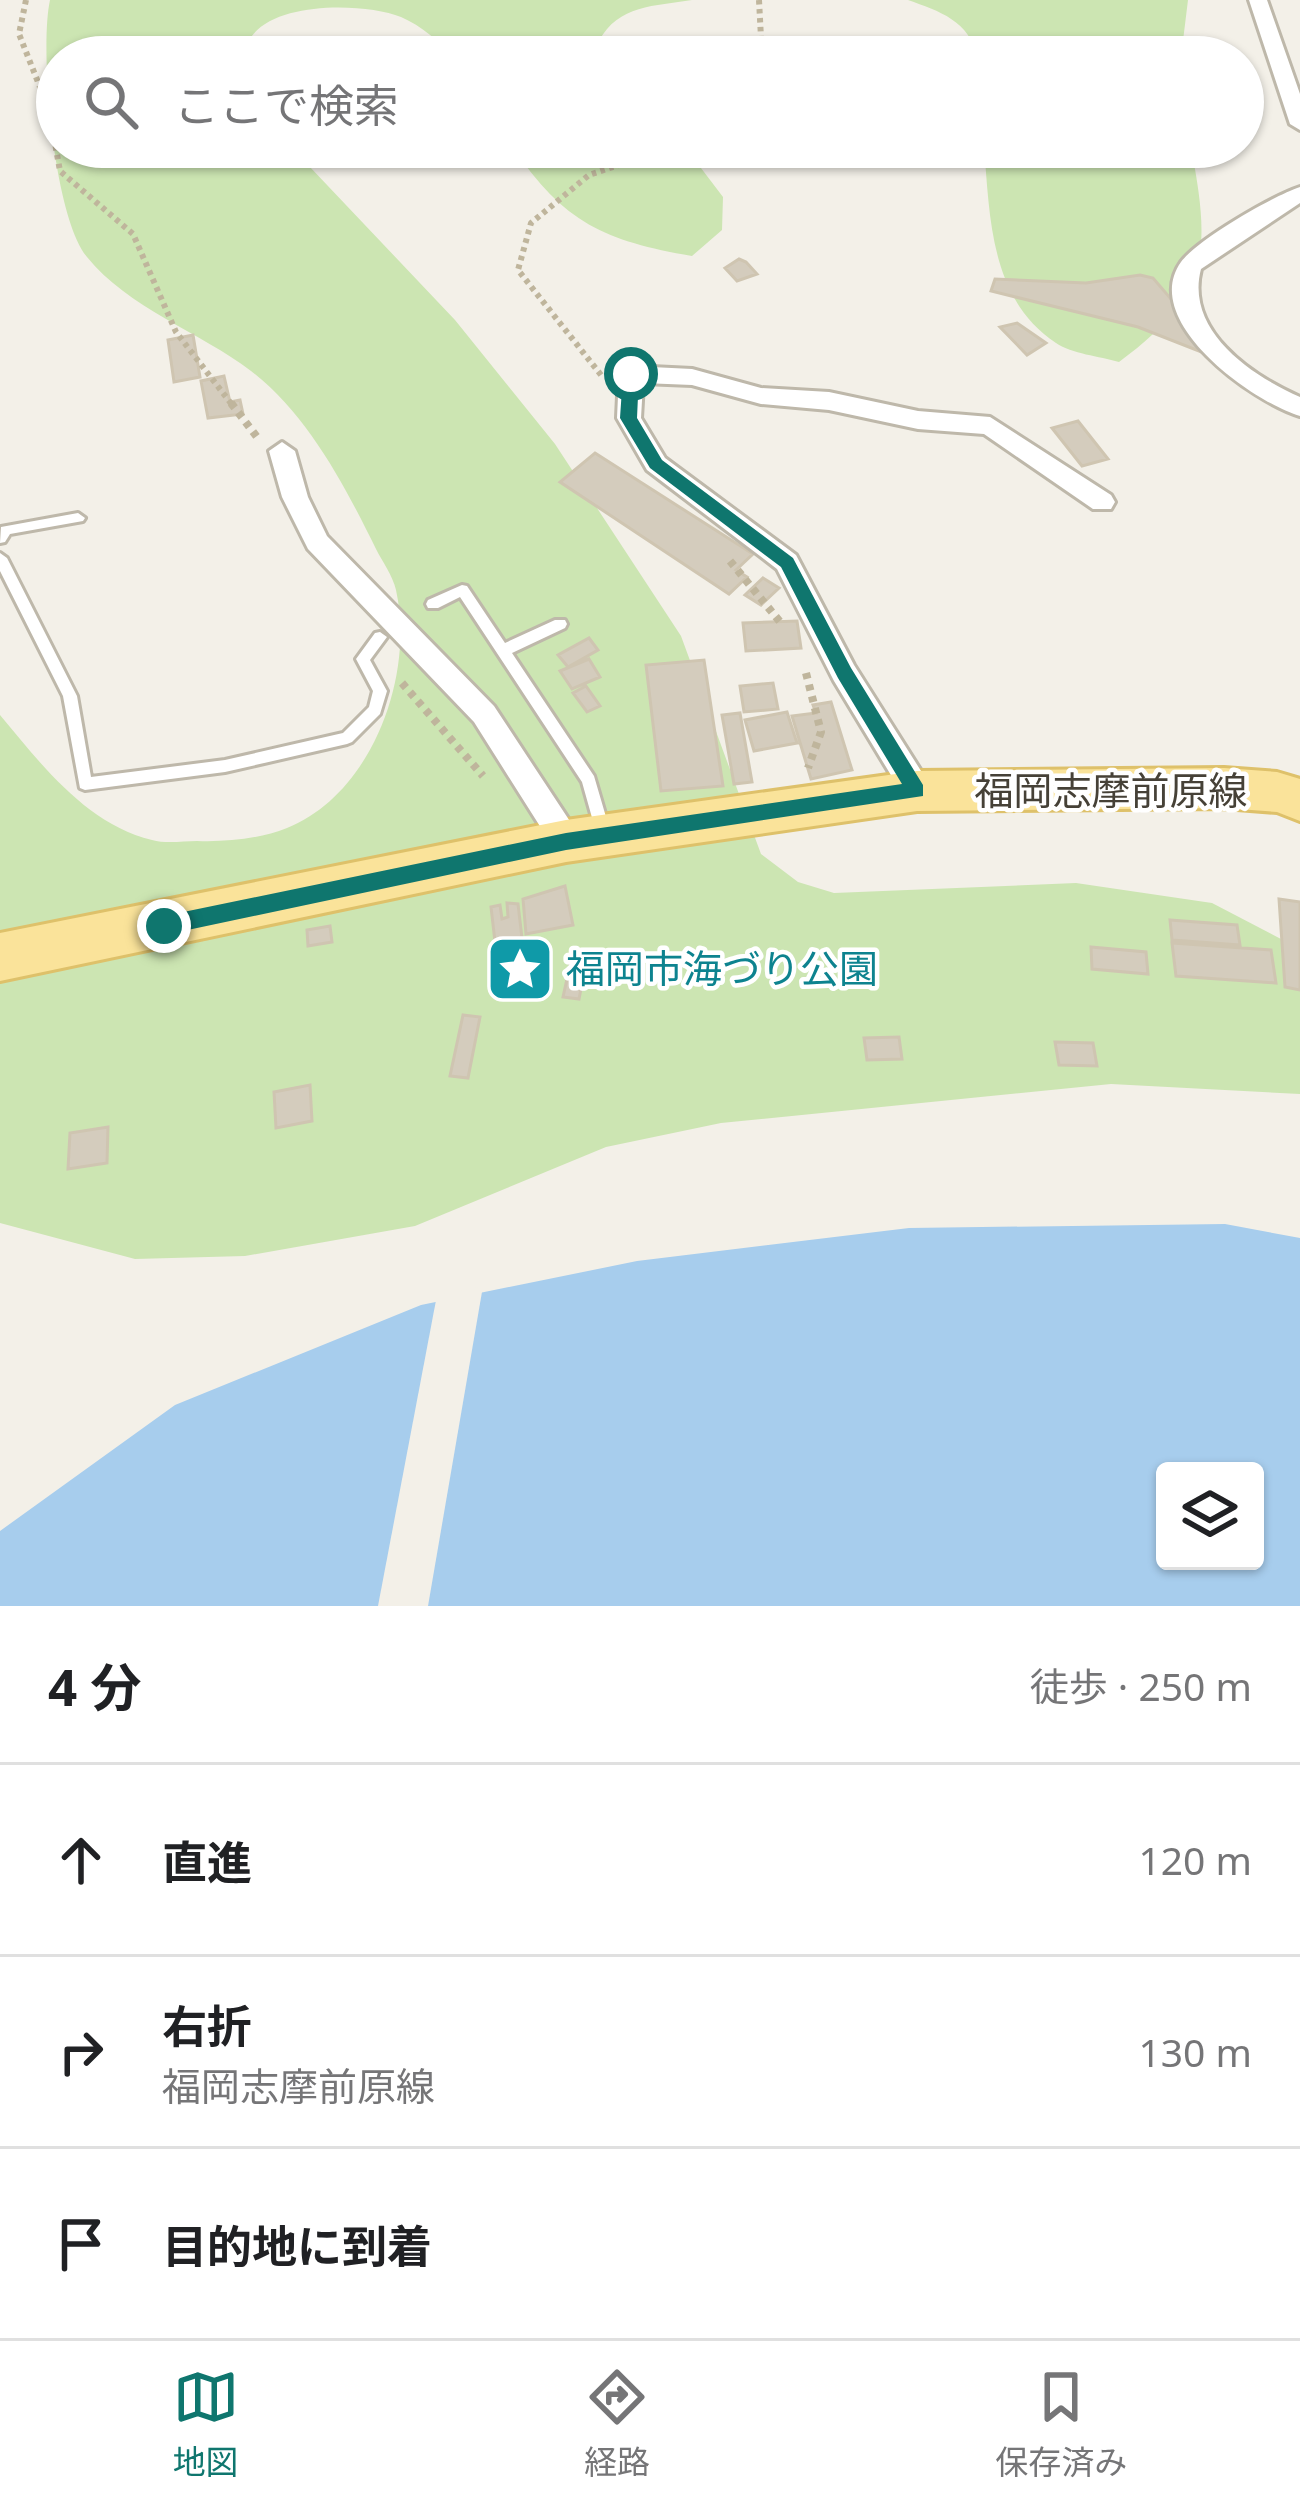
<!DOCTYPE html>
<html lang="ja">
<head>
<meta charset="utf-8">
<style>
  body { margin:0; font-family:"Noto Sans","Noto Sans JP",sans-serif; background:#f6f6f6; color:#202124 }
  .controls { position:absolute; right:36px; bottom:36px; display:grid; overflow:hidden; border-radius:12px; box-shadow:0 3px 9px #0004 }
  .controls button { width:108px; height:108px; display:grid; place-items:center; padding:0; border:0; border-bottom:3px solid #e0e0e0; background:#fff; color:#202124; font:60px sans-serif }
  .stop { position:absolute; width:36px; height:36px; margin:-27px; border:9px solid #0f766e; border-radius:50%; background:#fff }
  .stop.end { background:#0f766e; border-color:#fff; box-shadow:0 3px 12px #0008 }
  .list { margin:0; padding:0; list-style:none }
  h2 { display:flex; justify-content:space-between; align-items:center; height:156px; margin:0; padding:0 48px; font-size:51px }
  h2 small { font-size:39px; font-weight:400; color:#757577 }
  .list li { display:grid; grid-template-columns:78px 1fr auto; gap:36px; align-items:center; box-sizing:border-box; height:192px; padding:0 48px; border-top:3px solid #e0e0e0 }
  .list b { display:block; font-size:45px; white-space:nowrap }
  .list p { margin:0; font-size:39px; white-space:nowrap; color:#757577 }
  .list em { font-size:39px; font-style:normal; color:#757577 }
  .icon { flex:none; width:66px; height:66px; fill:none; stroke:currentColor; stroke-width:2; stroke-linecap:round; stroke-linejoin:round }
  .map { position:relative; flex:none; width:1300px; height:1606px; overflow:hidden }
  .search { position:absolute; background:#fff; box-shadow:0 3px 9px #0004; left:36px; right:36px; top:36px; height:132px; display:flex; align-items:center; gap:30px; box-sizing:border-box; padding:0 42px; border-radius:66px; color:#757577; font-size:45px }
  .sheet { height:732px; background:#fff }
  nav { display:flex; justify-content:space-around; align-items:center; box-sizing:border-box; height:168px; border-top:3px solid #e0e0e0; background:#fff; font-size:33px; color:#757577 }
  nav a { display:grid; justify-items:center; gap:6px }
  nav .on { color:#0f766e }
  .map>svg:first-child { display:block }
  .green { fill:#cce5b2 }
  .water { fill:#a7cded; fill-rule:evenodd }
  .pier { fill:#f3f0e8 }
  .building { fill:#d4ccbd; stroke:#cfc5b1; stroke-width:3 }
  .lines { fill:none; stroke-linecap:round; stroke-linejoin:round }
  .service-casing { stroke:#beb8aa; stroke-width:6 }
  .minor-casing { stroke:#beb8aa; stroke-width:6 }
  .primary-casing { stroke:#dec16a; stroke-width:6 }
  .path-far1 { stroke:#bfb59c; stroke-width:6; stroke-dasharray:4.5 4.5; stroke-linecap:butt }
  .path { stroke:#bfb59c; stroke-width:8; stroke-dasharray:6 6; stroke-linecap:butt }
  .service { fill:#fff; fill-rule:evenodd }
  .minor { fill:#fff; fill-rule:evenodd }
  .primary { fill:#fae39a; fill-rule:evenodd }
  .route { fill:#0f766e }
  .labels { text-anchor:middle; stroke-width:9; stroke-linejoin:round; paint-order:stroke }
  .street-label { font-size:39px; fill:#464137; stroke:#fff }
  .culture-label { font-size:39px; fill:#0d838f; stroke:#fff; text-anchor:start }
</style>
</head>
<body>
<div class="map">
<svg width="1300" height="1606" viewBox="0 0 1300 1606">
  <rect width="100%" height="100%" fill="#f3f0e8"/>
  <path class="green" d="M50 0H692C655 6 618 5 599 41L605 57H455C438 41 422 26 401 17 360 1 248 0 244 57H57V147H291L455 320 555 444 681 636 761 854 798 882 834 893 1076 883 1212 903 1300 949V1094L1111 1084 721 1123 606 1147 415 1226 245 1256 135 1259 0 1223V715C41 764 86 824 152 840 166 844 183 841 197 841 227 842 259 839 287 828 372 794 415 675 396 590 393 576 382 561 376 549 345 486 308 415 251 371 200 332 128 308 87 257 54 217 39 51 50 0Z
    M908 0H1188L1181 57H977C970 21 939 11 908 0Z
    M513 147H685L723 197 722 230 692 256C606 241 563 223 513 147Z
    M984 147H1191C1211 252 1210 295 1119 362 1099 356 1072 354 1056 343 990 299 990 218 984 147Z"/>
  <path class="water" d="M1225 1224 1300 1238V1606H0V1531L175 1405 421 1305 637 1261 909 1228ZM1165 1471H1255V1561H1165Z"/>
  <path class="pier" d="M483 1286 428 1606H378L437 1295Z"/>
  <path class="building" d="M798 147H849L837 166 793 154Z
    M739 259 746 262 757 274 737 281 725 268Z
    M1140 275 1153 278 1208 342 1209 355 1138 327 991 291 995 279 1086 283Z
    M1017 323 1046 343 1027 355 1000 327Z
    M193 335 200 377 174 382 168 340Z
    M224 376 230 402 240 400 243 414 208 418 201 381Z
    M1078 421 1108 459 1082 466 1052 428Z
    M595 453 753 554 736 570 747 577 729 594 560 482Z
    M763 578 779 588 761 605 745 595Z
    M797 621 801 648 746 651 743 623Z
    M589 638 598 650 568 667 558 655Z
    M589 659 600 677 572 689 560 671Z
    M704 660 723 786 661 791 646 665Z
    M773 683 778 709 744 712 740 686Z
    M586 686 600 706 587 712 573 693Z
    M831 702 852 770 811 779 792 716 816 713 813 705Z
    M787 712 797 743 754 751 745 720Z
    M740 713 752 782 734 784 722 715Z
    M565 886 573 925 526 934 523 899Z
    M1279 899 1300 902V990L1285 987Z
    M507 903 518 904 522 938 495 942 491 907 500 905 502 919 508 917Z
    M1170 920 1237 925 1240 945 1172 940Z
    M330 926 332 942 308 946 307 930Z
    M1172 943 1271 950 1276 983 1176 976Z
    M1091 947 1146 952 1148 974 1092 969Z
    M571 961 586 963 579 999 563 997Z
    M463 1015 480 1017 468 1078 450 1076Z
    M899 1037 902 1059 867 1060 864 1038Z
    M1055 1042 1093 1043 1097 1066 1059 1065Z
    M310 1085 312 1121 276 1128 274 1092Z
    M108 1127 107 1163 68 1169 70 1133Z"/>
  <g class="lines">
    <defs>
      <path id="service" d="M78 513 85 518 83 521 10 534 5 542 0 543 1 527Z
        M0 553 7 558 77 696 91 777 225 760 343 733 369 707 373 691 356 659 375 633 380 632 387 637 370 660 387 691 380 714 352 742 347 744 225 772 85 790 80 788 63 696 0 571Z
        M462 585 467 586 505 643 555 620H565L567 624 565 628 512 653 594 776 611 834 608 839 603 841 598 839 582 782 460 597 438 608H428L426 604 428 600Z"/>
      <path id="minor" d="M1249 0H1267L1300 94V130L1290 124Z
        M1300 187V203L1201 269C1185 330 1250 375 1300 397V416C1253 402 1139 321 1181 262 1198 239 1273 196 1300 187Z
        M631 366 692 369 761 388 829 392 918 411 990 417 1111 495 1115 502 1111 509H1093L984 434 918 429 829 410 761 404 692 385 643 383 641 418 665 458 796 555 854 665 928 782 932 791 928 800 917 804 906 800 834 681 777 569 647 470 617 418 619 374Z
        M282 442 295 451 308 497 327 536 494 706 577 832 581 841 577 850 566 854 555 850 474 722 308 549 282 497 269 451Z"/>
      <path id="primary" d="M1224 768 1277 772 1300 779V821L1277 812 1224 808 917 811 566 862 0 981V933L566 820 917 771Z"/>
    </defs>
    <use href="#service" class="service-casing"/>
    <use href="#minor" class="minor-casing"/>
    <use href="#primary" class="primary-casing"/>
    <path class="path-far1" d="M26 0 19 34 49 110 60 171 133 234 176 332 233 406
      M759 0 762 57
      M601 375 518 270 531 223 589 175 672 147"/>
    <path class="path" d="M231 403 257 437
      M730 561 781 623
      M806 673 821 732 808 768
      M402 683 483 776"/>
    <use href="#service" class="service"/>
    <use href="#minor" class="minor"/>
    <use href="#primary" class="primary"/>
  </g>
  <path class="route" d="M631 369 639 374 637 418 662 460 793 558 851 668 923 785V796L566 850 164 935 157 932V919L164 916 566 833 902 784 838 678 781 567 650 468 620 418 623 374Z"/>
  <defs>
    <symbol id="sight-square" viewBox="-11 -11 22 22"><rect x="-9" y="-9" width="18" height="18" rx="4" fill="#0f9aa8" stroke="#fff"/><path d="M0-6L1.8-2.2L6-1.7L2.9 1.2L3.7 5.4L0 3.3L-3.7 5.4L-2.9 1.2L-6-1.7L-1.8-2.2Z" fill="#fff"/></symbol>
  </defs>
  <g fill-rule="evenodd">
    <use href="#sight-square" x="482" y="931" width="76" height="76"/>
  </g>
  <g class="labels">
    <g class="street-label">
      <text x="1111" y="805">福岡志摩前原線</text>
    </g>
    <g class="culture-label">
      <text x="566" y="983">福岡市海づり公園</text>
    </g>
  </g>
</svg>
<div class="controls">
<button><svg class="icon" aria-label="layers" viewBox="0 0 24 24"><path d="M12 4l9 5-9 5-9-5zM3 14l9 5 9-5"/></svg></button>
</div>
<div class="stop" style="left:631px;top:374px"></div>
<div class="stop end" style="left:164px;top:926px"></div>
<div class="search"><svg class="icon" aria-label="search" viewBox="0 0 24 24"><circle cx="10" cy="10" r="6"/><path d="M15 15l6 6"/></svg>ここで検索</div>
</div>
<section class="sheet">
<h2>4 分<small>徒歩 · 250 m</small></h2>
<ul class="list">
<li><svg class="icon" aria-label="ahead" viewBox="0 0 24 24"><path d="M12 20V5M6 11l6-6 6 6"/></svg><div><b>直進</b></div><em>120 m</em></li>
<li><svg class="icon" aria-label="right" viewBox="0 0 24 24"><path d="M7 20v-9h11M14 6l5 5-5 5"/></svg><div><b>右折</b><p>福岡志摩前原線</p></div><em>130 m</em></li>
<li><svg class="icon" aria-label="arrive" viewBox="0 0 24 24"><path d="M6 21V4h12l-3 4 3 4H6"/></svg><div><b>目的地に到着</b></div></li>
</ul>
</section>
<nav>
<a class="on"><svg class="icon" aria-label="map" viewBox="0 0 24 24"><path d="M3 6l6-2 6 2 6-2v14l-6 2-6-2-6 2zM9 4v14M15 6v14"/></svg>地図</a>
<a><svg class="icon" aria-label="directions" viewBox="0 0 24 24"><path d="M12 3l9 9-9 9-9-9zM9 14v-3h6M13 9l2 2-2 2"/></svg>経路</a>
<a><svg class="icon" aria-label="saved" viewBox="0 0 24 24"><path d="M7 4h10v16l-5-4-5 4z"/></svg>保存済み</a>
</nav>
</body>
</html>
